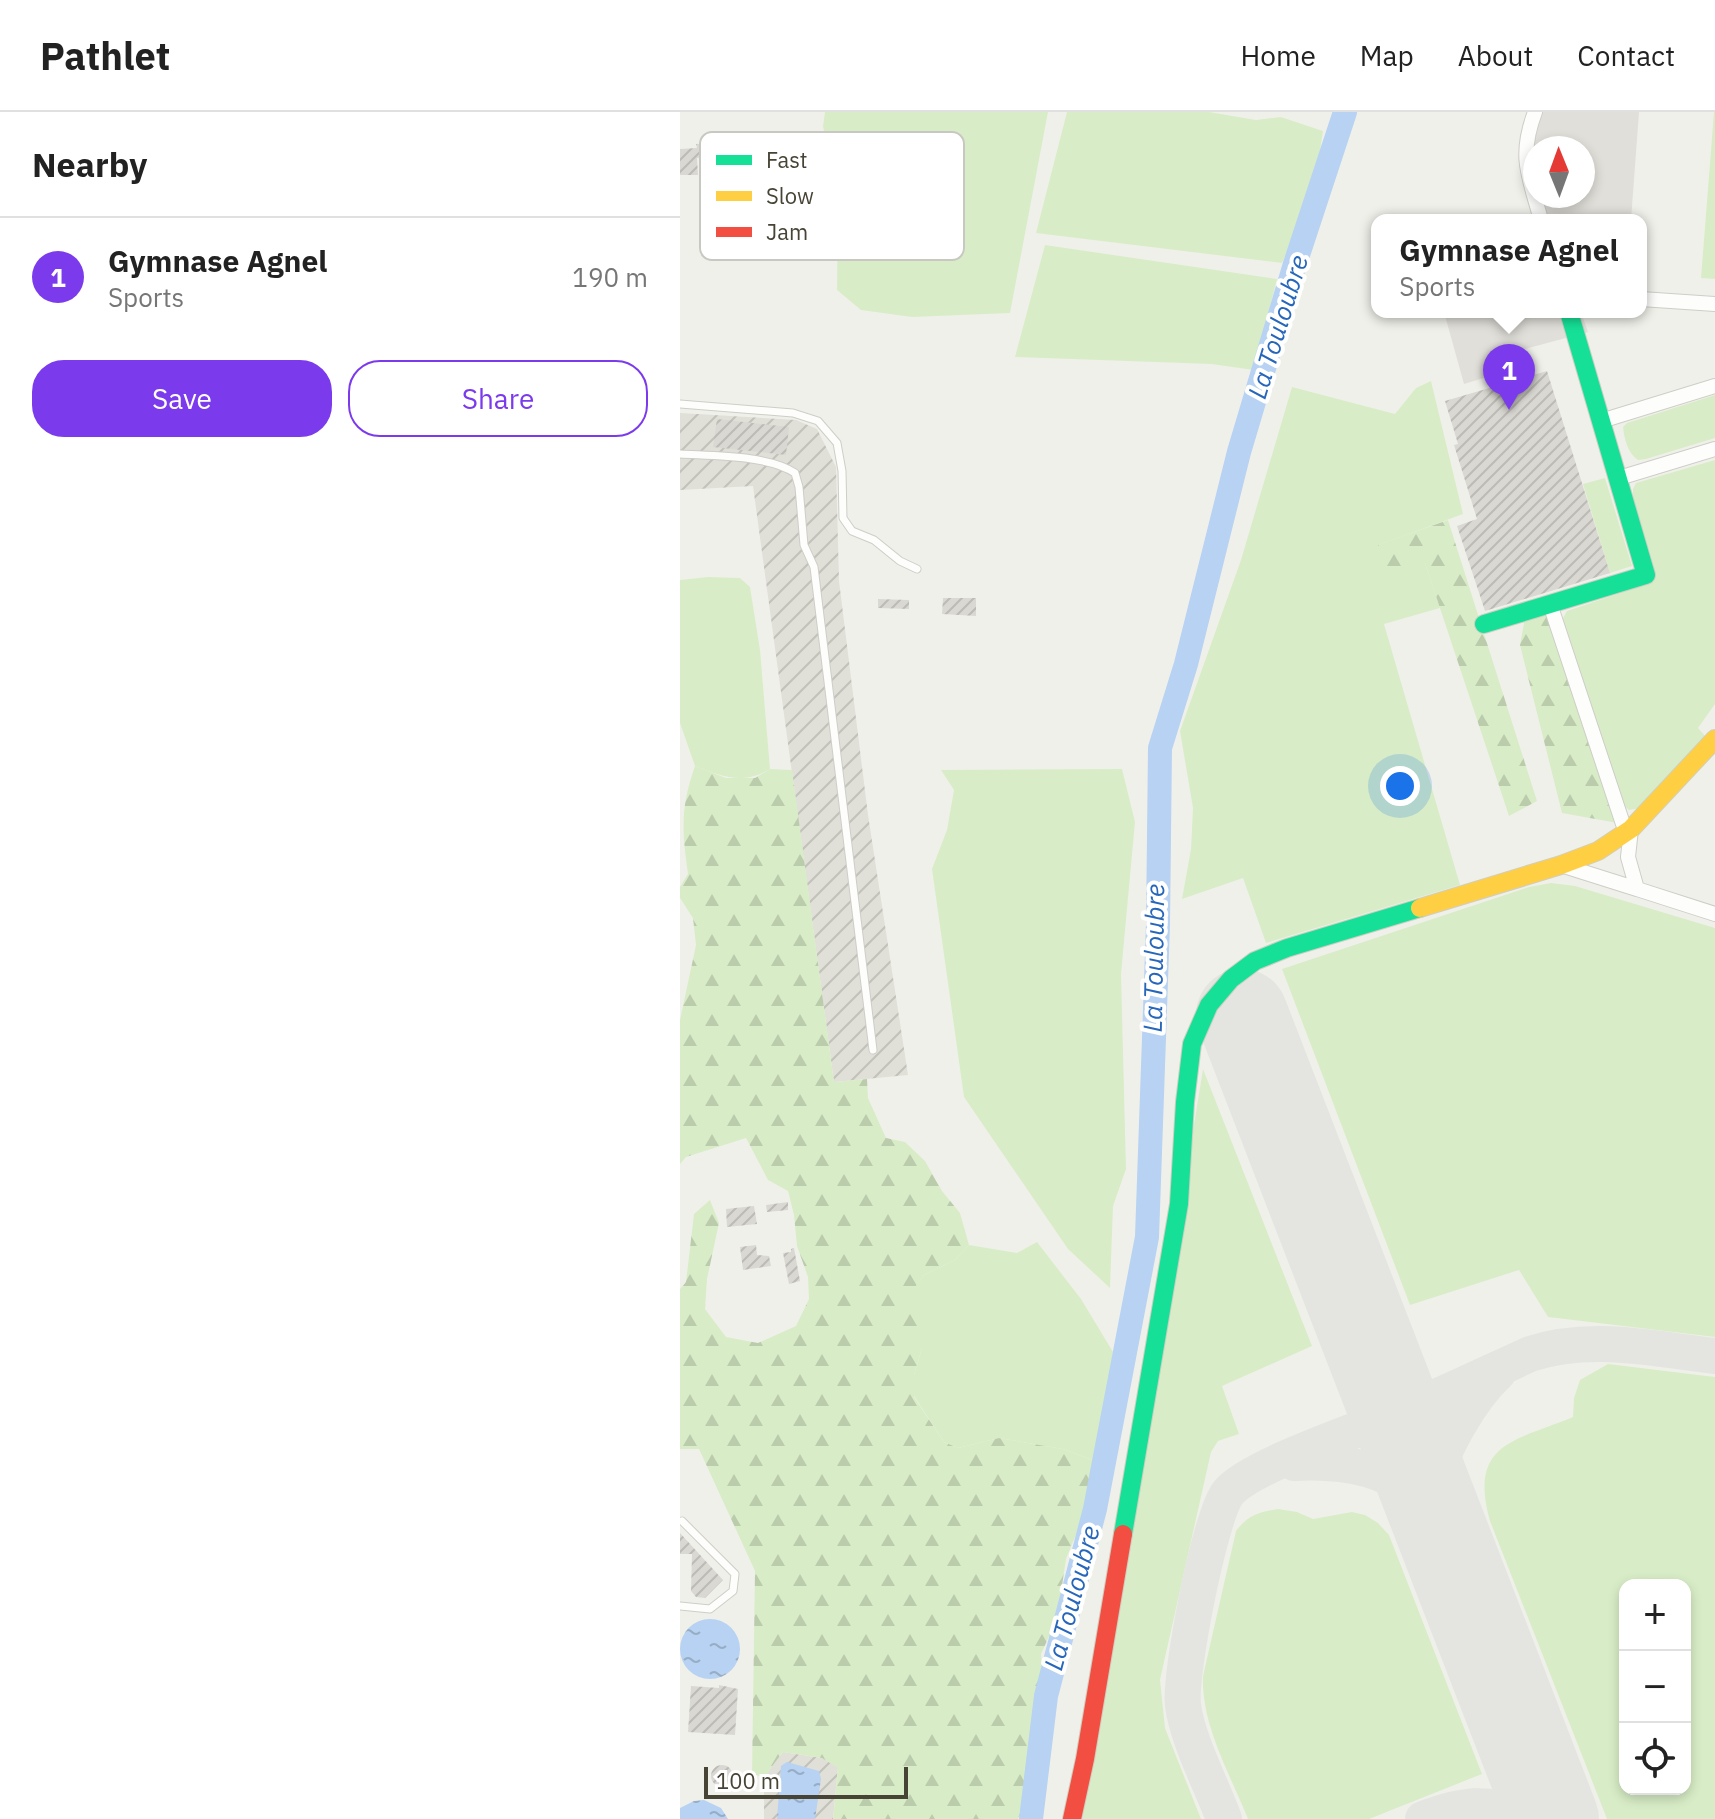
<!DOCTYPE html>
<html lang="en">
<head>
<meta charset="utf-8">
<style>
  body { margin:0; font-family:"IBM Plex Sans",sans-serif; background:#f6f6f6; color:#222 }
  .controls { position:absolute; right:24px; bottom:24px; display:grid; overflow:hidden; border-radius:16px; box-shadow:0 4px 12px #0003 }
  .controls button { width:72px; height:72px; display:grid; place-items:center; padding:0; border:0; border-bottom:2px solid #e0e0e0; background:#fff; color:#222; font:40px sans-serif }
  .compass { position:absolute; left:843px; top:24px; width:72px; height:72px; border-radius:50%; background:#fff; box-shadow:0 4px 12px #0003; rotate:359deg }
  .scale { position:absolute; left:24px; bottom:20px; width:204px; box-sizing:border-box; padding-left:8px; border:4px solid #474335; border-top:0; font-size:22px; line-height:28px; white-space:nowrap; color:#474335; -webkit-text-stroke:6px #fff; paint-order:stroke }
  .you { position:absolute; left:720px; top:674px; width:28px; height:28px; margin:-20px; border:6px solid #fff; border-radius:50%; background:#1a73e8; box-shadow:0 0 0 12px #1a73e833 }
  .badge { display:grid; place-items:center; width:52px; height:52px; border-radius:50%; background:#7c3aed; color:#fff; font-size:26px; font-weight:700 }
  .pin { position:absolute; translate:-50% -66px; filter:drop-shadow(0 2px 4px #0008) }
  .pin::after { content:''; position:absolute; top:42px; width:28px; height:24px; background:inherit; clip-path:polygon(0 0,100% 0,50% 100%) }
  .popup { position:absolute; left:691px; top:102px; width:276px; height:104px; box-sizing:border-box; display:grid; place-content:center; border-radius:16px; background:#fff; filter:drop-shadow(0 2px 6px #0005); font-size:26px; white-space:nowrap; color:#767676 }
  .popup b { font-size:30px; color:#222 }
  .popup::after { content:''; position:absolute; left:50%; top:100%; margin-left:-16px; border:16px solid transparent; border-top-color:#fff }
  .list { margin:0; padding:0; list-style:none }
  h2 { display:flex; justify-content:space-between; align-items:center; height:104px; margin:0; padding:0 32px; font-size:34px }
  h2 small { font-size:26px; font-weight:400; color:#767676 }
  .list li { display:grid; grid-template-columns:52px 1fr auto; gap:24px; align-items:center; box-sizing:border-box; height:120px; padding:0 32px; border-top:2px solid #e0e0e0 }
  .list b { display:block; font-size:30px; white-space:nowrap }
  .list p { margin:0; font-size:26px; white-space:nowrap; color:#767676 }
  .list em { font-size:26px; font-style:normal; color:#767676 }
  .actions { display:flex; gap:16px; padding:24px 32px }
  .actions a { flex:1; padding:18px 0; border:2px solid #7c3aed; border-radius:32px; text-align:center; font-size:28px; color:#7c3aed }
  .actions .main { background:#7c3aed; color:#fff }
  .icon { flex:none; width:44px; height:44px; fill:none; stroke:currentColor; stroke-width:2; stroke-linecap:round; stroke-linejoin:round }
  .map { position:relative; flex:none; width:1035px; height:1707px; overflow:hidden }
  header { display:flex; align-items:center; gap:48px; box-sizing:border-box; height:112px; padding:0 40px; background:#fff; border-bottom:2px solid #e0e0e0 }
  header strong { font-size:38px }
  nav { display:flex; gap:44px; margin-inline-start:auto; font-size:28px }
  main { display:flex }
  aside { flex:1; background:#fff }
  .map>svg:first-child { display:block }
  .industrial { fill:url(#industrial-furrows) }
  .grass { fill:#d8edc7; fill-rule:evenodd }
  .forest { fill:url(#forest-firs) }
  .parking { fill:#e0dfd9 }
  .water { fill:url(#water-ripples) }
  .lines { fill:none; stroke-linecap:round; stroke-linejoin:round }
  .river { stroke:#b7d2f2; stroke-width:24 }
  .taxiway { stroke:#e4e4e1; stroke-width:36 }
  .runway { stroke:#e4e4e1; stroke-width:92 }
  .building { fill:url(#building-hatch) }
  .lane-casing { stroke:#cecdc7; stroke-width:9 }
  .street-casing { stroke:#cecdc7; stroke-width:16 }
  .fast-casing { stroke:#d0cec0; stroke-width:20 }
  .slow-casing { stroke:#d0cec0; stroke-width:20 }
  .jam-casing { stroke:#d0cec0; stroke-width:20 }
  .lane { stroke:#fdfdfc; stroke-width:7 }
  .street { stroke:#fdfdfc; stroke-width:14 }
  .fast { stroke:#16e098; stroke-width:18 }
  .slow { stroke:#ffcf43; stroke-width:18 }
  .jam { stroke:#f24e42; stroke-width:18 }
  .labels { text-anchor:middle; stroke-width:8; stroke-linejoin:round; paint-order:stroke }
  .water-label { font-size:26px; font-style:italic; fill:#2666bb; stroke:#fff }
  .key { fill:#fff; stroke:#c8c7c2; stroke-width:2 }
  .key-label { font-size:22px; fill:#474335 }
</style>
</head>
<body>
<header>
<strong>Pathlet</strong>
<nav><a>Home</a><a>Map</a><a>About</a><a>Contact</a></nav>
</header>
<main>
<aside>
<h2>Nearby<small></small></h2>
<ul class="list">
<li><span class="badge">1</span><div><b>Gymnase Agnel</b><p>Sports</p></div><em>190 m</em></li>
</ul>
<div class="actions"><a class="main">Save</a><a>Share</a></div>
</aside>
<div class="map">
<svg width="1035" height="1707" viewBox="0 0 1035 1707">
  <defs>
    <pattern id="industrial-furrows" width="10" height="10" patternUnits="userSpaceOnUse" patternTransform="scale(2)"><rect width="10" height="10" fill="#e0dfd8"/><path d="M-1 1l2-2M0 10L10 0M9 11l2-2" fill="none" stroke="#c2c1ba"/></pattern>
    <pattern id="forest-firs" width="22" height="20" patternUnits="userSpaceOnUse" patternTransform="scale(2)"><rect width="22" height="20" fill="#d8edc7"/><path d="M5 1l3.5 6h-7zM16 11l3.5 6h-7z" fill="#bbccac"/></pattern>
    <pattern id="water-ripples" width="26" height="14" patternUnits="userSpaceOnUse" patternTransform="scale(2)"><rect width="26" height="14" fill="#b7d2f2"/><path d="M2 4q2-2 4 0t4 0M15 11q2-2 4 0t4 0" fill="none" stroke="#97acc5"/></pattern>
    <pattern id="building-hatch" width="6" height="6" patternUnits="userSpaceOnUse" patternTransform="scale(2)"><rect width="6" height="6" fill="#dad8d2"/><path d="M-1 1l2-2M0 6l6-6M5 7l2-2" fill="none" stroke="#bcbbb5"/></pattern>
  </defs>
  <rect width="100%" height="100%" fill="#f0f0ea"/>
  <path class="industrial" d="M0 301 116 308 137 317 156 355 159 469 188 703 228 963 154 970 73 374 0 378Z
    M103 1640 142 1646 158 1655 153 1707H84V1665Z"/>
  <path class="grass" d="M145 0H368L330 201 232 205 181 198 157 178 158 90 143 14Z
    M387 0H529L576 8 601 5 643 19 634 79 602 151 356 121Z
    M1034 0H1035V167L1021 166Z
    M365 133 597 167 574 258 531 252 335 245Z
    M751 269 783 402 699 433 745 451 760 496 704 512 780 773 586 831 563 766 502 787 511 737 513 696 500 619 561 448 612 275 715 302 736 276Z
    M1035 283V326L966 347 958 348C948 342 944 326 943 315L947 311Z
    M1035 348V592L1018 616 1027 626 961 696 949 698 943 693 884 514 883 506 887 499 967 472 973 465 974 455 953 385V377L956 371Z
    M925 366 952 454 930 461 903 372Z
    M28 465 60 466 70 475 80 538 90 657C62 673 44 665 15 654L0 611V468Z
    M442 657 455 710 441 862 446 1057 433 1094 430 1176 388 1137 284 985 252 757 267 718 274 678 261 658Z
    M871 771 895 774 1035 816V1225L868 1205 839 1158 730 1193 602 857 849 775Z
    M523 957 632 1234 542 1274 559 1322 538 1329 531 1340 480 1568 485 1616 521 1707H402Z
    M357 1130 401 1187 433 1240 415 1349 383 1337 319 1326 278 1336 264 1330 234 1284V1263L242 1236 223 1190 244 1163 275 1148 289 1133 337 1141Z
    M928 1252 1035 1265V1707H927L810 1409C788 1331 835 1329 893 1305L894 1286 900 1268ZM945 1473H1005V1677H945Z
    M598 1397 617 1400 633 1407 672 1400 685 1403 698 1411 709 1423 802 1662 689 1707H568C550 1662 521 1613 523 1564L556 1419C568 1403 579 1400 598 1397Z"/>
  <path class="forest" d="M768 408 857 689 829 704 745 451 709 463 698 433Z
    M870 492 943 712 882 701 840 533 846 500Z
    M15 654 46 666H75L90 657 112 658 154 970 187 967 188 986 206 1026 225 1030 245 1049 262 1079 280 1101 289 1133 275 1148 244 1163 224 1190 242 1216V1236L234 1263V1285L264 1330 278 1336 319 1326 383 1337 415 1349 406 1398 386 1447 377 1507 361 1542 363 1568 355 1603 351 1648 341 1702 337 1707H153L158 1656 142 1646 103 1640 84 1665 72 1662 75 1459 19 1337H0V1177L6 1170 14 1102 30 1088 39 1111 27 1167 25 1197 46 1225 78 1231 116 1214 129 1187 128 1165 117 1134 114 1103 108 1079 88 1068 66 1026 6 1045 0 1052V908L16 833 13 806 0 786V775L8 762C2 719 0 697 15 654Z"/>
  <path class="parking" d="M860 0H959L951 108H865L859 84H903V36H855V69L852 56 853 23Z
    M764 200H901L908 220 841 238 843 254 784 272Z"/>
  <path class="water" d="M0 1537a30 30 0 1 1 60 0a30 30 0 1 1-60 0Z
    M107 1650 139 1659 141 1667 135 1707H97L101 1654Z
    M24 1688 41 1696 48 1707H0V1696L14 1689Z"/>
  <g class="lines">
    <path class="river" d="M351 1707 366 1584 415 1397 467 1125 478 812 480 636 506 552 559 340 615 152 665 0"/>
    <path class="taxiway" d="M614 1351C654 1349 700 1353 731 1380 741 1387 749 1400 757 1409
      M757 1409C756 1399 753 1387 754 1377 758 1341 792 1285 818 1261
      M544 1707C532 1674 507 1627 503 1593 499 1563 530 1404 548 1381 568 1355 676 1319 712 1304 758 1285 804 1263 850 1242 911 1222 973 1237 1035 1244
      M743 1707C783 1692 809 1688 849 1707"/>
    <path class="runway" d="M562 903 873 1707"/>
  </g>
  <path class="building" d="M41 31 42 44 17 46 18 63H0V37L17 36 16 32Z
    M24 79 41 83V95L23 97Z
    M867 259 930 461 805 499 777 414 797 407 774 333 778 332 765 289Z
    M37 307 109 315 106 343 33 335Z
    M263 486H296V504L262 502Z
    M198 487 229 488V497L198 496Z
    M108 1090V1098L87 1100 86 1093Z
    M74 1094 77 1112 47 1115 46 1097Z
    M76 1133 77 1143 89 1144 91 1154 63 1158 60 1135Z
    M114 1136 120 1169 109 1172 103 1141 111 1140V1137Z
    M0 1421 43 1468 25 1486 16 1485 11 1479 12 1442H0Z
    M39 1573 58 1577 55 1623 8 1620 11 1574 39 1576Z
    M31 1664a11 11 0 1 1 22 0a11 11 0 1 1-22 0Z"/>
  <g class="lines">
    <defs>
      <path id="lane" d="M0 292 113 301 138 309 157 331 162 359 163 406 172 419 194 428 220 449 237 457
        M0 342C33 344 88 343 115 361L119 375 124 433 134 455 193 938
        M0 1494 30 1497 53 1479 55 1462 2 1409"/>
      <path id="street" d="M855 0C838 45 849 64 861 108
        M961 187 1035 192
        M921 309 1035 274
        M939 366 1035 337
        M870 492 943 712 951 717 948 745 957 777 1035 802
        M881 753 957 777"/>
      <path id="fast" d="M804 512 966 463 889 200
        M443 1422 499 1092 505 990 512 932 529 893 551 867 575 849 607 836 740 796"/>
      <path id="slow" d="M740 796 881 753 918 739 951 717 1035 627"/>
      <path id="jam" d="M392 1707 405 1647 443 1422"/>
    </defs>
    <use href="#lane" class="lane-casing"/>
    <use href="#street" class="street-casing"/>
    <use href="#fast" class="fast-casing"/>
    <use href="#slow" class="slow-casing"/>
    <use href="#jam" class="jam-casing"/>
    <use href="#lane" class="lane"/>
    <use href="#street" class="street"/>
    <use href="#fast" class="fast"/>
    <use href="#slow" class="slow"/>
    <use href="#jam" class="jam"/>
  </g>
  <g class="labels">
    <g class="water-label">
      <text transform="translate(598 215) rotate(-73)" y="9">La Touloubre</text>
      <text transform="translate(474 846) rotate(-89)" y="9">La Touloubre</text>
      <text transform="translate(392 1486) rotate(-75)" y="9">La Touloubre</text>
    </g>
  </g>
  <rect x="20" y="20" width="264" height="128" rx="12" class="key"/>
  <rect x="36" y="43" width="36" height="10" fill="#16e098"/>
  <rect x="36" y="79" width="36" height="10" fill="#ffcf43"/>
  <rect x="36" y="115" width="36" height="10" fill="#f24e42"/>
  <g class="key-label">
    <text x="86" y="56">Fast</text>
    <text x="86" y="92">Slow</text>
    <text x="86" y="128">Jam</text>
  </g>
</svg>
<div class="controls">
<button>+</button>
<button>−</button>
<button><svg class="icon" aria-label="locate" viewBox="0 0 24 24"><circle cx="12" cy="12" r="6"/><path d="M12 2v4M12 18v4M2 12h4M18 12h4"/></svg></button>
</div>
<svg class="compass" viewBox="-18 -18 36 36"><path d="M0-13l5 13h-10z" fill="#e53935"/><path d="M0 13l5-13h-10z" fill="#767676"/></svg>
<div class="scale">100 m</div>
<div class="you"></div>
<div class="pin badge" style="left:829px;top:298px">1</div>
<div class="popup"><b>Gymnase Agnel</b>Sports</div>
</div>
</main>
</body>
</html>
